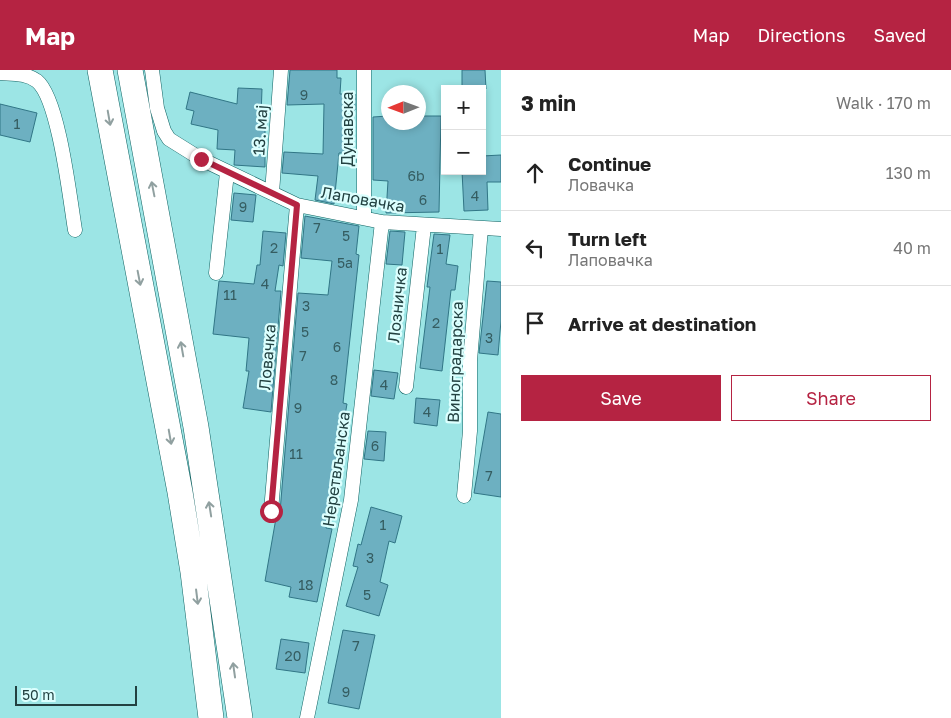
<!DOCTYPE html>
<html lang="en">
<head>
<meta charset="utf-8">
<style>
  body { margin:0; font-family:"Golos Text",sans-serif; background:#f6f6f6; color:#222 }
  .controls { position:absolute; right:15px; top:15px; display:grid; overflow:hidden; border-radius:0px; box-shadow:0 2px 8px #0003 }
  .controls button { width:45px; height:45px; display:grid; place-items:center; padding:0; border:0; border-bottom:1px solid #e0e0e0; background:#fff; color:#222; font:25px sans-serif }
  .compass { position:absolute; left:381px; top:15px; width:45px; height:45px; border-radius:50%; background:#fff; box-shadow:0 2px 8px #0003; rotate:269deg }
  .scale { position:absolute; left:15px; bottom:12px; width:122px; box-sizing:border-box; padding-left:5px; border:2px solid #224141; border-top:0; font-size:14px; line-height:18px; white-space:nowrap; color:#224141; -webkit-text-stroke:4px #dcfffe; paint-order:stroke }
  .stop { position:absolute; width:15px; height:15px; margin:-11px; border:4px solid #b52342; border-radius:50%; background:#fff }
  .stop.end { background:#b52342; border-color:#fff; box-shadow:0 1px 5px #0008 }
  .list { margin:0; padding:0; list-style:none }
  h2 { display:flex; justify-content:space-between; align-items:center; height:65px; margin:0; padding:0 20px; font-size:21px }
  h2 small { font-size:16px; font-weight:400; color:#767676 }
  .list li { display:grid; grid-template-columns:32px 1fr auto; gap:15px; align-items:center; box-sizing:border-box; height:75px; padding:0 20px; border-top:1px solid #e0e0e0 }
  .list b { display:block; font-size:19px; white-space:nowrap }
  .list p { margin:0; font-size:16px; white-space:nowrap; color:#767676 }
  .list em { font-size:16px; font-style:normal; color:#767676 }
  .actions { display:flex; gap:10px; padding:15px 20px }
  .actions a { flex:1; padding:11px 0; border:1px solid #b52342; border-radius:0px; text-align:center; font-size:18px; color:#b52342 }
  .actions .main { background:#b52342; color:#fff }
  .icon { flex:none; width:28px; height:28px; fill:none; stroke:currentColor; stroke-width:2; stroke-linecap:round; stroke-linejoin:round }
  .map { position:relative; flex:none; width:501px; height:648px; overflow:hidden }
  header { display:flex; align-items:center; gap:30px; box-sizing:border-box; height:70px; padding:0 25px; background:#b52342; color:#fff }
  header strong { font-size:24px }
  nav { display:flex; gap:28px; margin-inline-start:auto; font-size:18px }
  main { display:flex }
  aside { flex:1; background:#fff }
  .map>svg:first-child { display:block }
  .building { fill:#6db0c1; stroke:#317686 }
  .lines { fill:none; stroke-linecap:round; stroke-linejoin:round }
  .street-casing { stroke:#0f6262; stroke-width:15 }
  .highway-casing { stroke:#0f6262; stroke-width:26 }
  .street { stroke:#fff; stroke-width:14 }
  .highway { stroke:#fff; stroke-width:25 }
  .oneway { stroke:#90a0a0 }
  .route { stroke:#b52342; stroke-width:6 }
  .labels { text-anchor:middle; stroke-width:4.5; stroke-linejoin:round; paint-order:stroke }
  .number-label { font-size:14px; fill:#355d61 }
  .street-label { font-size:16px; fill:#224141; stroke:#dcfffe }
</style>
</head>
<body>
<header>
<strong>Map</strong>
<nav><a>Map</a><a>Directions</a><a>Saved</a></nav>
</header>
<main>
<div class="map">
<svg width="501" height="648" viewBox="0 0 501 648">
  <rect width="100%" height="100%" fill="#9ce5e5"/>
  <path class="building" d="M290 0H337V8H341L340 24H355V40H346L344 83H339L334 134 315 130 318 106 282 103 284 82 323 84 324 34 287 35Z
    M462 0H485L486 19H462Z
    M238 18 262 19 261 46H265V97L234 95 235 80 217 79 218 60 191 54 194 41 186 39 190 22 237 34Z
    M0 34 37 43 30 72 0 65Z
    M388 46V52H418V46H441L439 142 386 143 388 111 373 110V47Z
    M501 85V112H487L488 140 464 141 462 101H482V86Z
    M234 123 256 125 253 152 231 150Z
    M305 146 359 156 356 184 359 185 343 333 347 334 338 385H341L326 458 332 459 317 532 289 527 291 517 265 511 276 448 280 442 298 223 328 225 332 191 301 188Z
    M263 161 286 163 283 196 279 195 275 221H281L271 342 243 338 249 301H246L249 268 213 264 219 211 254 214 257 195H260Z
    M390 161 405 162 402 195 386 194Z
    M434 164 450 165 446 194 458 196 455 220H451L442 301 420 298 430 217H427Z
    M487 211 501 212V251L498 285 479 283Z
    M374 300 398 303 394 329 371 326Z
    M416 328 440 330 437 356 414 353Z
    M488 342 501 344V427L474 423Z
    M368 361 386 362 384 391 364 389Z
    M371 437 402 446 395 473 389 471 380 512 388 515 379 546 346 536 358 497 353 496 358 474 361 475Z
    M343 560 375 565 359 639 328 633Z
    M281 569 309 573 305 603 276 599Z"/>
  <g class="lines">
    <defs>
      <path id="street" d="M152 0 157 38 164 61 169 69 201 89 297 135 382 152 501 159
        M0 3C13 4 26 3 37 11 59 29 70 130 75 160
        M272 123 281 0
        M364 148V0
        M216 203 227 103
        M406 317 424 156
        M464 426 470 361V291L481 158
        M271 441 297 135
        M307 648 351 430 382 152"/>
      <path id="highway" d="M100 0 180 422 193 502 211 648
        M130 0 196 357 240 648"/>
    </defs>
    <use href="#street" class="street-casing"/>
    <use href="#highway" class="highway-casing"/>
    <use href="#street" class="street"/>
    <use href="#highway" class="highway"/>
  </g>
  <defs><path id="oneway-shaft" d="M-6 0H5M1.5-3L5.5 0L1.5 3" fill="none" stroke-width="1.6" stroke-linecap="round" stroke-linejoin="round" transform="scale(1.25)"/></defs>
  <g class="oneway">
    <use href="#oneway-shaft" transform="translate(109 48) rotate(80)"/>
    <use href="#oneway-shaft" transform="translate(153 119) rotate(-101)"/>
    <use href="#oneway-shaft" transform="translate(139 208) rotate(79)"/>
    <use href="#oneway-shaft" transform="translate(182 279) rotate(-100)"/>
    <use href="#oneway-shaft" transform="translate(170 367) rotate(80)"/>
    <use href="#oneway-shaft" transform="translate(210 439) rotate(-99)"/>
    <use href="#oneway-shaft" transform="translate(197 527) rotate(83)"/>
    <use href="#oneway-shaft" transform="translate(234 600) rotate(-98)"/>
  </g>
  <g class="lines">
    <path class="route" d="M201 89 297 135 271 441"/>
  </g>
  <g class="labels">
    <g class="number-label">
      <text x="304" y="30">9</text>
      <text x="17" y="59">1</text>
      <text x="416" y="111">6b</text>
      <text x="475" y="131">4</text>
      <text x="423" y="135">6</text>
      <text x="243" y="142">9</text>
      <text x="317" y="163">7</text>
      <text x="346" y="171">5</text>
      <text x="274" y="183">2</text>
      <text x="440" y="184">1</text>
      <text x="345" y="198">5a</text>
      <text x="265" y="219">4</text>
      <text x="230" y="230">11</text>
      <text x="306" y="241">3</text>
      <text x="436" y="258">2</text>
      <text x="305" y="267">5</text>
      <text x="489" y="273">3</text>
      <text x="337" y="282">6</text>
      <text x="303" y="291">7</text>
      <text x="334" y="315">8</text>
      <text x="384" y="320">4</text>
      <text x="298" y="343">9</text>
      <text x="427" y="347">4</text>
      <text x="375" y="381">6</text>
      <text x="296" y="389">11</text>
      <text x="489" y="411">7</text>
      <text x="383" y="460">1</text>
      <text x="370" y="493">3</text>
      <text x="306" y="520">18</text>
      <text x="367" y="530">5</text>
      <text x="356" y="581">7</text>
      <text x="293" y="591">20</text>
      <text x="346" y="627">9</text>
    </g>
    <g class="street-label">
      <text transform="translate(347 59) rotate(-90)" y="6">Дунавска</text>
      <text transform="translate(260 60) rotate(-86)" y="6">13. мај</text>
      <text transform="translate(363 129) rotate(10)" y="6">Лаповачка</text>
      <text transform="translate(397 235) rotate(-84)" y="6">Лозничка</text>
      <text transform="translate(267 287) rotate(-85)" y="6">Ловачка</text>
      <text transform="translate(455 292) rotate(-88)" y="6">Виноградарска</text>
      <text transform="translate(336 399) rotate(-82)" y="6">Неретвљанска</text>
    </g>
  </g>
</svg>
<div class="controls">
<button>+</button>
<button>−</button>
</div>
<svg class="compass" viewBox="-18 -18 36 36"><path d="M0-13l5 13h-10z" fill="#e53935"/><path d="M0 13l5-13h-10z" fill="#767676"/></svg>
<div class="scale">50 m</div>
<div class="stop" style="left:271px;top:441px"></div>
<div class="stop end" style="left:201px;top:89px"></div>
</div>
<aside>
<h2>3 min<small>Walk · 170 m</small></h2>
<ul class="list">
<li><svg class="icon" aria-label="ahead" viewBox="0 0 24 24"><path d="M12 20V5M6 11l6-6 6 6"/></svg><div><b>Continue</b><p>Ловачка</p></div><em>130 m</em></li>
<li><svg class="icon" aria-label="left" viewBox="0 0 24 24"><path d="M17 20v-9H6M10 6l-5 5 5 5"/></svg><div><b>Turn left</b><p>Лаповачка</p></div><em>40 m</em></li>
<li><svg class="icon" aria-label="arrive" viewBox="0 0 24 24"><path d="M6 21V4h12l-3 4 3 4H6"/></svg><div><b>Arrive at destination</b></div></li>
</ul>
<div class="actions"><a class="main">Save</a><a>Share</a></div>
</aside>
</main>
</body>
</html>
